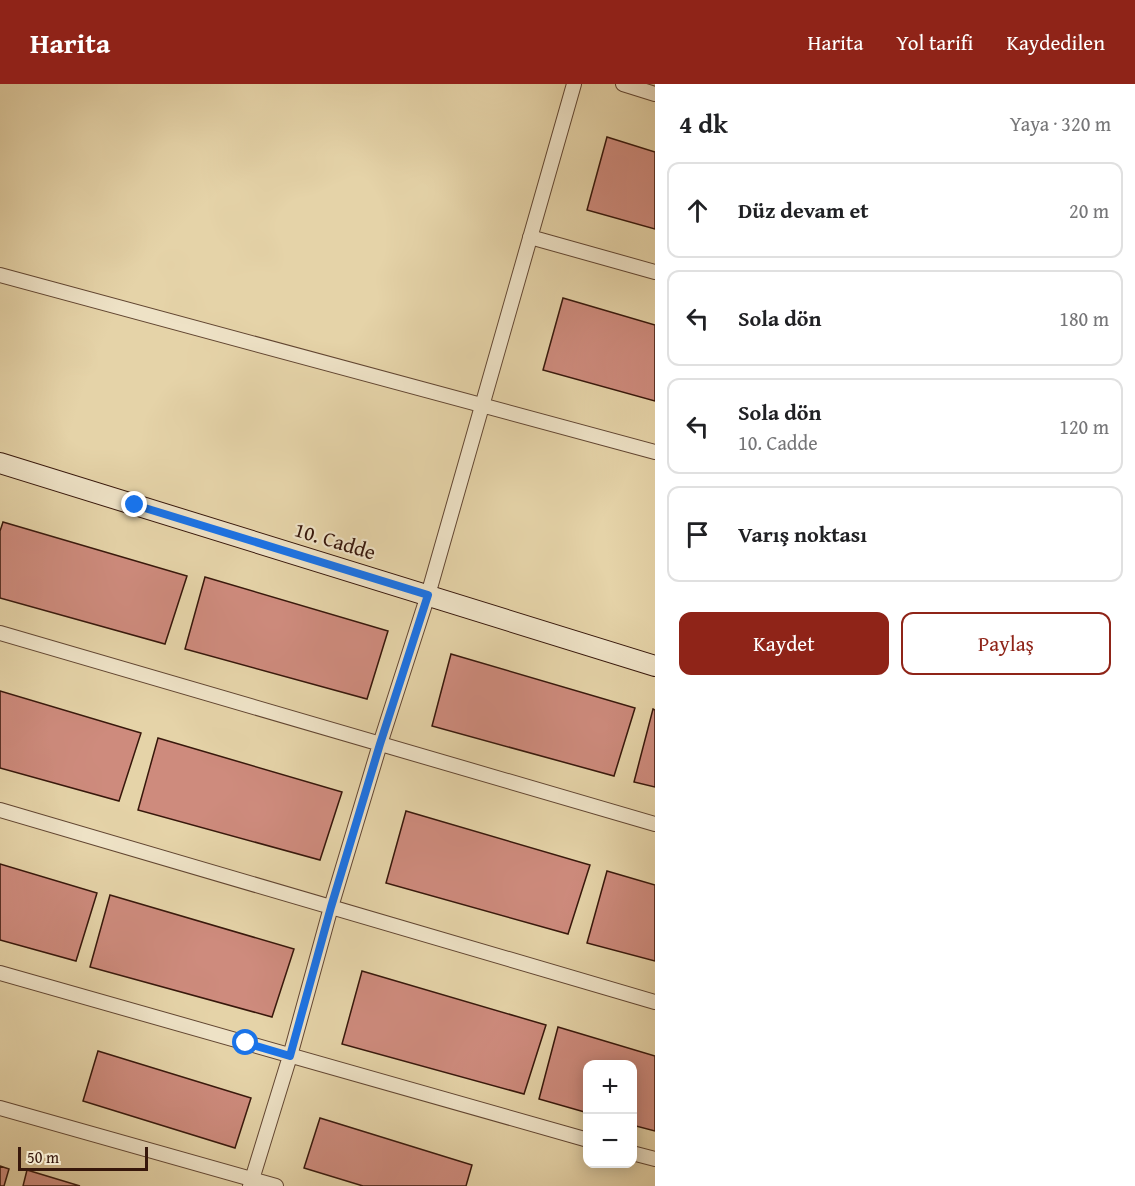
<!DOCTYPE html>
<html lang="tr">
<head>
<meta charset="utf-8">
<style>
  body { margin:0; font-family:"Gentium Book Plus",serif; background:#f6f6f6; color:#202124 }
  .controls { position:absolute; right:18px; bottom:18px; display:grid; overflow:hidden; border-radius:12px; box-shadow:0 3px 15px #0003 }
  .controls button { width:54px; height:54px; display:grid; place-items:center; padding:0; border:0; border-bottom:2px solid #e0e0e0; background:#fff; color:#202124; font:30px sans-serif }
  .scale { position:absolute; left:18px; bottom:15px; width:130px; box-sizing:border-box; padding-left:6px; border:3px solid #37170b; border-top:0; font-size:16px; line-height:21px; white-space:nowrap; color:#37170b; -webkit-text-stroke:4px #eee2c6; paint-order:stroke }
  .stop { position:absolute; width:18px; height:18px; margin:-14px; border:4px solid #1a73e8; border-radius:50%; background:#fff }
  .stop.end { background:#1a73e8; border-color:#fff; box-shadow:0 2px 6px #0008 }
  .list { margin:0; padding:0; list-style:none }
  h2 { display:flex; justify-content:space-between; align-items:center; height:78px; margin:0; padding:0 24px; font-size:26px }
  h2 small { font-size:20px; font-weight:400; color:#757577 }
  .list li { display:grid; grid-template-columns:39px 1fr auto; gap:18px; align-items:center; box-sizing:border-box; height:96px; margin:0 12px 12px; padding:0 12px; border:2px solid #e0e0e0; border-radius:12px }
  .list b { display:block; font-size:22px; white-space:nowrap }
  .list p { margin:0; font-size:20px; white-space:nowrap; color:#757577 }
  .list em { font-size:20px; font-style:normal; color:#757577 }
  .actions { display:flex; gap:12px; padding:18px 24px }
  .actions a { flex:1; padding:14px 0; border:2px solid #8f2418; border-radius:12px; text-align:center; font-size:21px; color:#8f2418 }
  .actions .main { background:#8f2418; color:#fff }
  .icon { flex:none; width:33px; height:33px; fill:none; stroke:currentColor; stroke-width:2; stroke-linecap:round; stroke-linejoin:round }
  .map { position:relative; flex:none; width:655px; height:1102px; overflow:hidden }
  header { display:flex; align-items:center; gap:36px; box-sizing:border-box; height:84px; padding:0 30px; background:#8f2418; color:#fff }
  header strong { font-size:28px }
  nav { display:flex; gap:33px; margin-inline-start:auto; font-size:21px }
  main { display:flex }
  aside { flex:1; background:#fff }
  .map>svg:first-child { display:block }
  .building { fill:#ce8b7d; stroke:#37170b; stroke-width:1.5 }
  .lines { fill:none; stroke-linecap:round; stroke-linejoin:round }
  .street-casing { stroke:#624632; stroke-width:16 }
  .secondary-casing { stroke:#37170b; stroke-width:22 }
  .street { stroke:#eee2c6; stroke-width:14 }
  .secondary { stroke:#eee2c6; stroke-width:20 }
  .route { stroke:#1a73e8; stroke-width:8 }
  .labels { text-anchor:middle; stroke-width:4.5; stroke-linejoin:round; paint-order:stroke }
  .street-label { font-size:21px; fill:#37170b; stroke:#eee2c6 }
</style>
</head>
<body>
<header>
<strong>Harita</strong>
<nav><a>Harita</a><a>Yol tarifi</a><a>Kaydedilen</a></nav>
</header>
<main>
<div class="map">
<svg width="655" height="1102" viewBox="0 0 655 1102">
  <rect width="100%" height="100%" fill="#e5d3a8"/>
  <filter id="stains"><feTurbulence type="fractalNoise" baseFrequency=".00333" numOctaves="4"/><feColorMatrix values="0 0 0 0 .2 0 0 0 0 .09 0 0 0 0 .02 0 0 0 .5 -.17"/></filter>
  <radialGradient id="worn" r=".72"><stop offset=".6" stop-color="#630" stop-opacity="0"/><stop offset="1" stop-color="#630" stop-opacity=".3"/></radialGradient>
  <path class="building" d="M607 53 655 68V145L587 126Z
    M563 214 655 241V317L543 286Z
    M3 438 187 492 165 560 0 514V447Z
    M205 493 388 547 367 615 185 565Z
    M451 570 635 624 614 692 432 642Z
    M0 607 141 649 119 717 0 684Z
    M653 625 655 626V703L634 698Z
    M158 654 342 708 320 776 138 726Z
    M406 727 590 781 568 850 386 799Z
    M0 780 97 809 76 877 0 856Z
    M607 787 655 801V877L587 859Z
    M110 811 294 865 272 933 90 883Z
    M362 887 546 941 524 1010 342 960Z
    M558 943 655 972V1047L632 1041V980H588V1029L539 1015Z
    M98 967 251 1014 235 1064 83 1017Z
    M320 1034 472 1081 466 1102H363L304 1084Z
    M0 1082 9 1085 4 1102H0Z
    M27 1086 80 1102H23Z"/>
  <g class="lines">
    <defs>
      <path id="street" d="M623 0 655 10
        M530 153 655 188
        M0 191 655 368
        M0 549 655 740
        M0 726 655 918
        M0 889 588 1056
        M0 1024 276 1102
        M632 1069 655 1075
        M250 1102 290 972 331 823 380 660 428 511 574 0"/>
      <path id="secondary" d="M0 379 655 582"/>
    </defs>
    <use href="#street" class="street-casing"/>
    <use href="#secondary" class="secondary-casing"/>
    <use href="#street" class="street"/>
    <use href="#secondary" class="secondary"/>
  </g>
  <g class="lines">
    <path class="route" d="M135 421 428 511 380 660 331 823 290 972 246 959"/>
  </g>
  <g class="labels">
    <g class="street-label">
      <text transform="translate(335 457) rotate(17)" y="7">10. Cadde</text>
    </g>
  </g>
  <rect width="100%" height="100%" filter="url(#stains)"/>
  <rect width="100%" height="100%" fill="url(#worn)"/>
</svg>
<div class="controls">
<button>+</button>
<button>−</button>
</div>
<div class="scale">50 m</div>
<div class="stop" style="left:246px;top:959px"></div>
<div class="stop end" style="left:135px;top:421px"></div>
</div>
<aside>
<h2>4 dk<small>Yaya · 320 m</small></h2>
<ul class="list">
<li><svg class="icon" aria-label="ahead" viewBox="0 0 24 24"><path d="M12 20V5M6 11l6-6 6 6"/></svg><div><b>Düz devam et</b></div><em>20 m</em></li>
<li><svg class="icon" aria-label="left" viewBox="0 0 24 24"><path d="M17 20v-9H6M10 6l-5 5 5 5"/></svg><div><b>Sola dön</b></div><em>180 m</em></li>
<li><svg class="icon" aria-label="left" viewBox="0 0 24 24"><path d="M17 20v-9H6M10 6l-5 5 5 5"/></svg><div><b>Sola dön</b><p>10. Cadde</p></div><em>120 m</em></li>
<li><svg class="icon" aria-label="arrive" viewBox="0 0 24 24"><path d="M6 21V4h12l-3 4 3 4H6"/></svg><div><b>Varış noktası</b></div></li>
</ul>
<div class="actions"><a class="main">Kaydet</a><a>Paylaş</a></div>
</aside>
</main>
</body>
</html>
